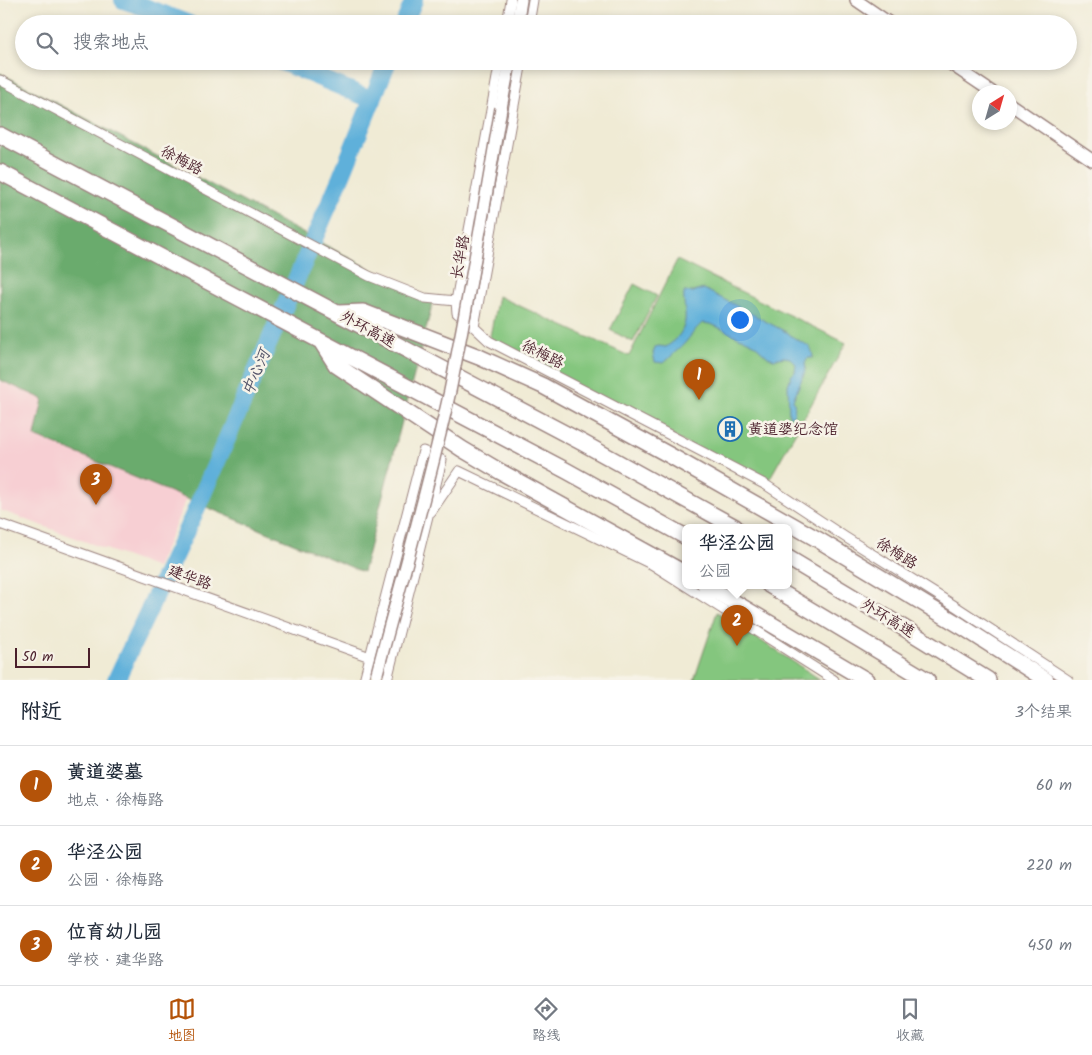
<!DOCTYPE html>
<html lang="zh">
<head>
<meta charset="utf-8">
<style>
  body { margin:0; font-family:Kalam,"LXGW WenKai TC",sans-serif; background:#f6f6f7; color:#1f2937 }
  .compass { position:absolute; left:972px; top:85px; width:45px; height:45px; border-radius:50%; background:#fff; box-shadow:0 2px 8px #0003; rotate:37deg }
  .scale { position:absolute; left:15px; bottom:12px; width:75px; box-sizing:border-box; padding-left:5px; border:2px solid #4a1f2b; border-top:0; font-size:14px; line-height:18px; white-space:nowrap; color:#4a1f2b; -webkit-text-stroke:4px #f7f3e8; paint-order:stroke }
  .you { position:absolute; left:739px; top:319px; width:18px; height:18px; margin:-12px; border:4px solid #fff; border-radius:50%; background:#1a73e8; box-shadow:0 0 0 8px #1a73e833 }
  .badge { display:grid; place-items:center; width:32px; height:32px; border-radius:50%; background:#b45309; color:#fff; font-size:16px; font-weight:700 }
  .pin { position:absolute; translate:-50% -41px; filter:drop-shadow(0 1px 2px #0008) }
  .pin::after { content:''; position:absolute; top:26px; width:18px; height:15px; background:inherit; clip-path:polygon(0 0,100% 0,50% 100%) }
  .popup { position:absolute; left:682px; top:524px; width:110px; height:65px; box-sizing:border-box; display:grid; place-content:center; border-radius:8px; background:#fff; filter:drop-shadow(0 1px 4px #0005); font-size:16px; white-space:nowrap; color:#747a83 }
  .popup b { font-size:19px; color:#1f2937 }
  .popup::after { content:''; position:absolute; left:50%; top:100%; margin-left:-10px; border:10px solid transparent; border-top-color:#fff }
  .list { margin:0; padding:0; list-style:none }
  h2 { display:flex; justify-content:space-between; align-items:center; height:65px; margin:0; padding:0 20px; font-size:21px }
  h2 small { font-size:16px; font-weight:400; color:#747a83 }
  .list li { display:grid; grid-template-columns:32px 1fr auto; gap:15px; align-items:center; box-sizing:border-box; height:80px; padding:0 20px; border-top:1px solid #e0e1e3 }
  .list b { display:block; font-size:19px; white-space:nowrap }
  .list p { margin:0; font-size:16px; white-space:nowrap; color:#747a83 }
  .list em { font-size:16px; font-style:normal; color:#747a83 }
  .icon { flex:none; width:28px; height:28px; fill:none; stroke:currentColor; stroke-width:2; stroke-linecap:round; stroke-linejoin:round }
  .map { position:relative; flex:none; width:1092px; height:680px; overflow:hidden }
  .search { position:absolute; background:#fff; box-shadow:0 2px 8px #0003; left:15px; right:15px; top:15px; height:55px; display:flex; align-items:center; gap:12px; box-sizing:border-box; padding:0 18px; border-radius:28px; color:#747a83; font-size:19px }
  .sheet { height:305px; background:#fff }
  nav { display:flex; justify-content:space-around; align-items:center; box-sizing:border-box; height:70px; border-top:1px solid #e0e1e3; background:#fff; font-size:14px; color:#747a83 }
  nav a { display:grid; justify-items:center; gap:2px }
  nav .on { color:#b45309 }
  .map>svg:first-child { display:block }
  .built { fill:#f7cfd3 }
  .green { fill:#84c67e; stroke:#677254 }
  .forest { fill:#6bab6d; stroke:#5a654c }
  .water { fill:#5fb0da; stroke:#546882 }
  .lines { fill:none; stroke-linecap:round; stroke-linejoin:round }
  .river { stroke:#5fb0da; stroke-width:18 }
  .minor-casing { stroke:#9d8580; stroke-width:11 }
  .tertiary-casing { stroke:#9d8580; stroke-width:14 }
  .motorway-casing { stroke:#9d8580; stroke-width:18 }
  .minor { stroke:#fff; stroke-width:9 }
  .tertiary { stroke:#fff; stroke-width:11 }
  .motorway { stroke:#fff; stroke-width:15 }
  .tertiary-bridge-casing { stroke:#9d8580; stroke-width:14; stroke-linecap:butt }
  .tertiary-bridge { stroke:#fff; stroke-width:11 }
  .labels { text-anchor:middle; stroke-width:5; stroke-linejoin:round; paint-order:stroke }
  .street-label { font-size:15px; fill:#4a1f2b; stroke:#f7f3e8 }
  .poi-label { font-size:15px; fill:#4a1f2b; stroke:#f7f3e8; text-anchor:start }
  .water-label { font-size:16px; font-style:italic; fill:#515268; stroke:#f7f3e8 }
</style>
</head>
<body>
<div class="map">
<svg width="1092" height="680" viewBox="0 0 1092 680">
  <rect width="100%" height="100%" fill="#f7f3e8"/>
  <filter id="ink" filterUnits="userSpaceOnUse"><feTurbulence type="fractalNoise" baseFrequency=".02" numOctaves="2"/><feDisplacementMap in="SourceGraphic" scale="10" xChannelSelector="R" yChannelSelector="G"/><feConvolveMatrix kernelMatrix="1 2 1 2 8 2 1 2 1" color-interpolation-filters="sRGB"/></filter>
  <filter id="wash" filterUnits="userSpaceOnUse"><feTurbulence type="fractalNoise" baseFrequency=".0096" numOctaves="4" result="noise"/><feDisplacementMap in="SourceGraphic" scale="20" xChannelSelector="R" yChannelSelector="G"/><feGaussianBlur stdDeviation="1.12" result="paint"/><feColorMatrix in="noise" values="0 0 0 0 0 0 0 0 0 0 0 0 0 0 0 0 0 1.4 0 .05"/><feComposite in="paint" operator="in"/></filter>
  <g filter="url(#wash)">
    <rect width="100%" height="100%" fill="#f0ebd5"/>
    <path class="built" d="M0 381 43 399 187 497 157 568 0 510Z"/>
    <path class="green" d="M677 260 846 343 766 485 489 341 498 296 629 356Z
      M634 284 657 296 633 342 610 330Z
      M717 612 821 680H694Z"/>
    <path class="forest" d="M0 73 433 302 363 572 35 436 43 399 0 380Z"/>
    <path class="water" d="M704 289 788 333C791 336 794 338 798 340 808 346 812 345 813 358H808L805 363 806 369 793 400C795 406 796 411 792 416H789L788 385 791 376 795 372 796 364 790 358 784 357 774 359 768 357 754 344 711 324 702 323 696 329 685 343 664 363 655 362 653 353 655 347 659 346 666 347C678 339 687 328 685 313 685 306 683 299 684 292H693Z"/>
    <g class="lines">
      <path class="river" d="M123 0 144 7 189 24
        M404 24 414 0
        M279 61 373 100
        M116 680 194 514 341 177 388 61"/>
    </g>
  </g>
  <g filter="url(#ink)">
    <g class="lines">
      <defs>
        <path id="minor" d="M507 24 511 0
          M529 24 533 0
          M500 61 456 301 457 313 474 327 489 341 766 485 845 537 955 606 1068 680
          M0 80 369 276 425 298 456 301
          M474 327 522 61
          M431 512 459 471 653 565 834 680
          M0 524 370 657
          M364 680 423 451 442 460 387 680"/>
        <path id="tertiary" d="M856 0 891 24
          M517 24 521 0
          M946 61 992 92
          M1010 104 1092 160
          M501 108 510 61"/>
        <path id="motorway" d="M0 135 583 443 735 527
          M0 172 567 471 686 537
          M339 313 363 312 479 357 543 386 671 456 817 539 961 626 1046 680
          M322 343 336 365 462 449 501 472 686 574
          M788 558 873 609 988 680
          M705 585 866 680
          M769 585 927 680"/>
      </defs>
      <use href="#minor" class="minor-casing"/>
      <use href="#tertiary" class="tertiary-casing"/>
      <use href="#motorway" class="motorway-casing"/>
      <use href="#minor" class="minor"/>
      <use href="#tertiary" class="tertiary"/>
      <use href="#motorway" class="motorway"/>
      <defs>
        <path id="tertiary-bridge" d="M377 673C402 579 429 486 450 391 469 297 485 203 501 108"/>
      </defs>
      <use href="#tertiary-bridge" class="tertiary-bridge-casing"/>
      <use href="#tertiary-bridge" class="tertiary-bridge"/>
    </g>
  </g>
  <defs>
    <symbol id="building-ring" viewBox="-11 -11 22 22"><circle r="9.5" fill="#f7f3e8" stroke="#1f6fb2" stroke-width="1.5"/><path d="M-4-6H4V6H1V3H-1V6H-4ZM-2.5-4.3h1.7v1.8h-1.7ZM.8-4.3h1.7v1.8H.8ZM-2.5-1h1.7V.8h-1.7ZM.8-1h1.7V.8H.8Z" fill="#1f6fb2"/></symbol>
  </defs>
  <g fill-rule="evenodd">
    <use href="#building-ring" x="716" y="415" width="28" height="28"/>
  </g>
  <g class="labels">
    <g class="street-label">
      <text transform="translate(182 160) rotate(28)" y="5">徐梅路</text>
      <text transform="translate(460 257) rotate(-80)" y="5">长华路</text>
      <text transform="translate(368 329) rotate(28)" y="5">外环高速</text>
      <text transform="translate(543 354) rotate(27)" y="5">徐梅路</text>
      <text transform="translate(897 553) rotate(32)" y="5">徐梅路</text>
      <text transform="translate(190 577) rotate(20)" y="5">建华路</text>
      <text transform="translate(888 618) rotate(31)" y="5">外环高速</text>
    </g>
    <g class="poi-label">
      <text x="748" y="434">黄道婆纪念馆</text>
    </g>
    <g class="water-label">
      <text transform="translate(255 372) rotate(-67)" y="6">中心河</text>
    </g>
  </g>
</svg>
<svg class="compass" viewBox="-18 -18 36 36"><path d="M0-13l5 13h-10z" fill="#e53935"/><path d="M0 13l5-13h-10z" fill="#747a83"/></svg>
<div class="scale">50 m</div>
<div class="you"></div>
<div class="pin badge" style="left:699px;top:400px">1</div>
<div class="pin badge" style="left:737px;top:646px">2</div>
<div class="popup"><b>华泾公园</b>公园</div>
<div class="pin badge" style="left:96px;top:505px">3</div>
<div class="search"><svg class="icon" aria-label="search" viewBox="0 0 24 24"><circle cx="10" cy="10" r="6"/><path d="M15 15l6 6"/></svg>搜索地点</div>
</div>
<section class="sheet">
<h2>附近<small>3个结果</small></h2>
<ul class="list">
<li><span class="badge">1</span><div><b>黄道婆墓</b><p>地点 · 徐梅路</p></div><em>60 m</em></li>
<li><span class="badge">2</span><div><b>华泾公园</b><p>公园 · 徐梅路</p></div><em>220 m</em></li>
<li><span class="badge">3</span><div><b>位育幼儿园</b><p>学校 · 建华路</p></div><em>450 m</em></li>
</ul>
</section>
<nav>
<a class="on"><svg class="icon" aria-label="map" viewBox="0 0 24 24"><path d="M3 6l6-2 6 2 6-2v14l-6 2-6-2-6 2zM9 4v14M15 6v14"/></svg>地图</a>
<a><svg class="icon" aria-label="directions" viewBox="0 0 24 24"><path d="M12 3l9 9-9 9-9-9zM9 14v-3h6M13 9l2 2-2 2"/></svg>路线</a>
<a><svg class="icon" aria-label="saved" viewBox="0 0 24 24"><path d="M7 4h10v16l-5-4-5 4z"/></svg>收藏</a>
</nav>
</body>
</html>
